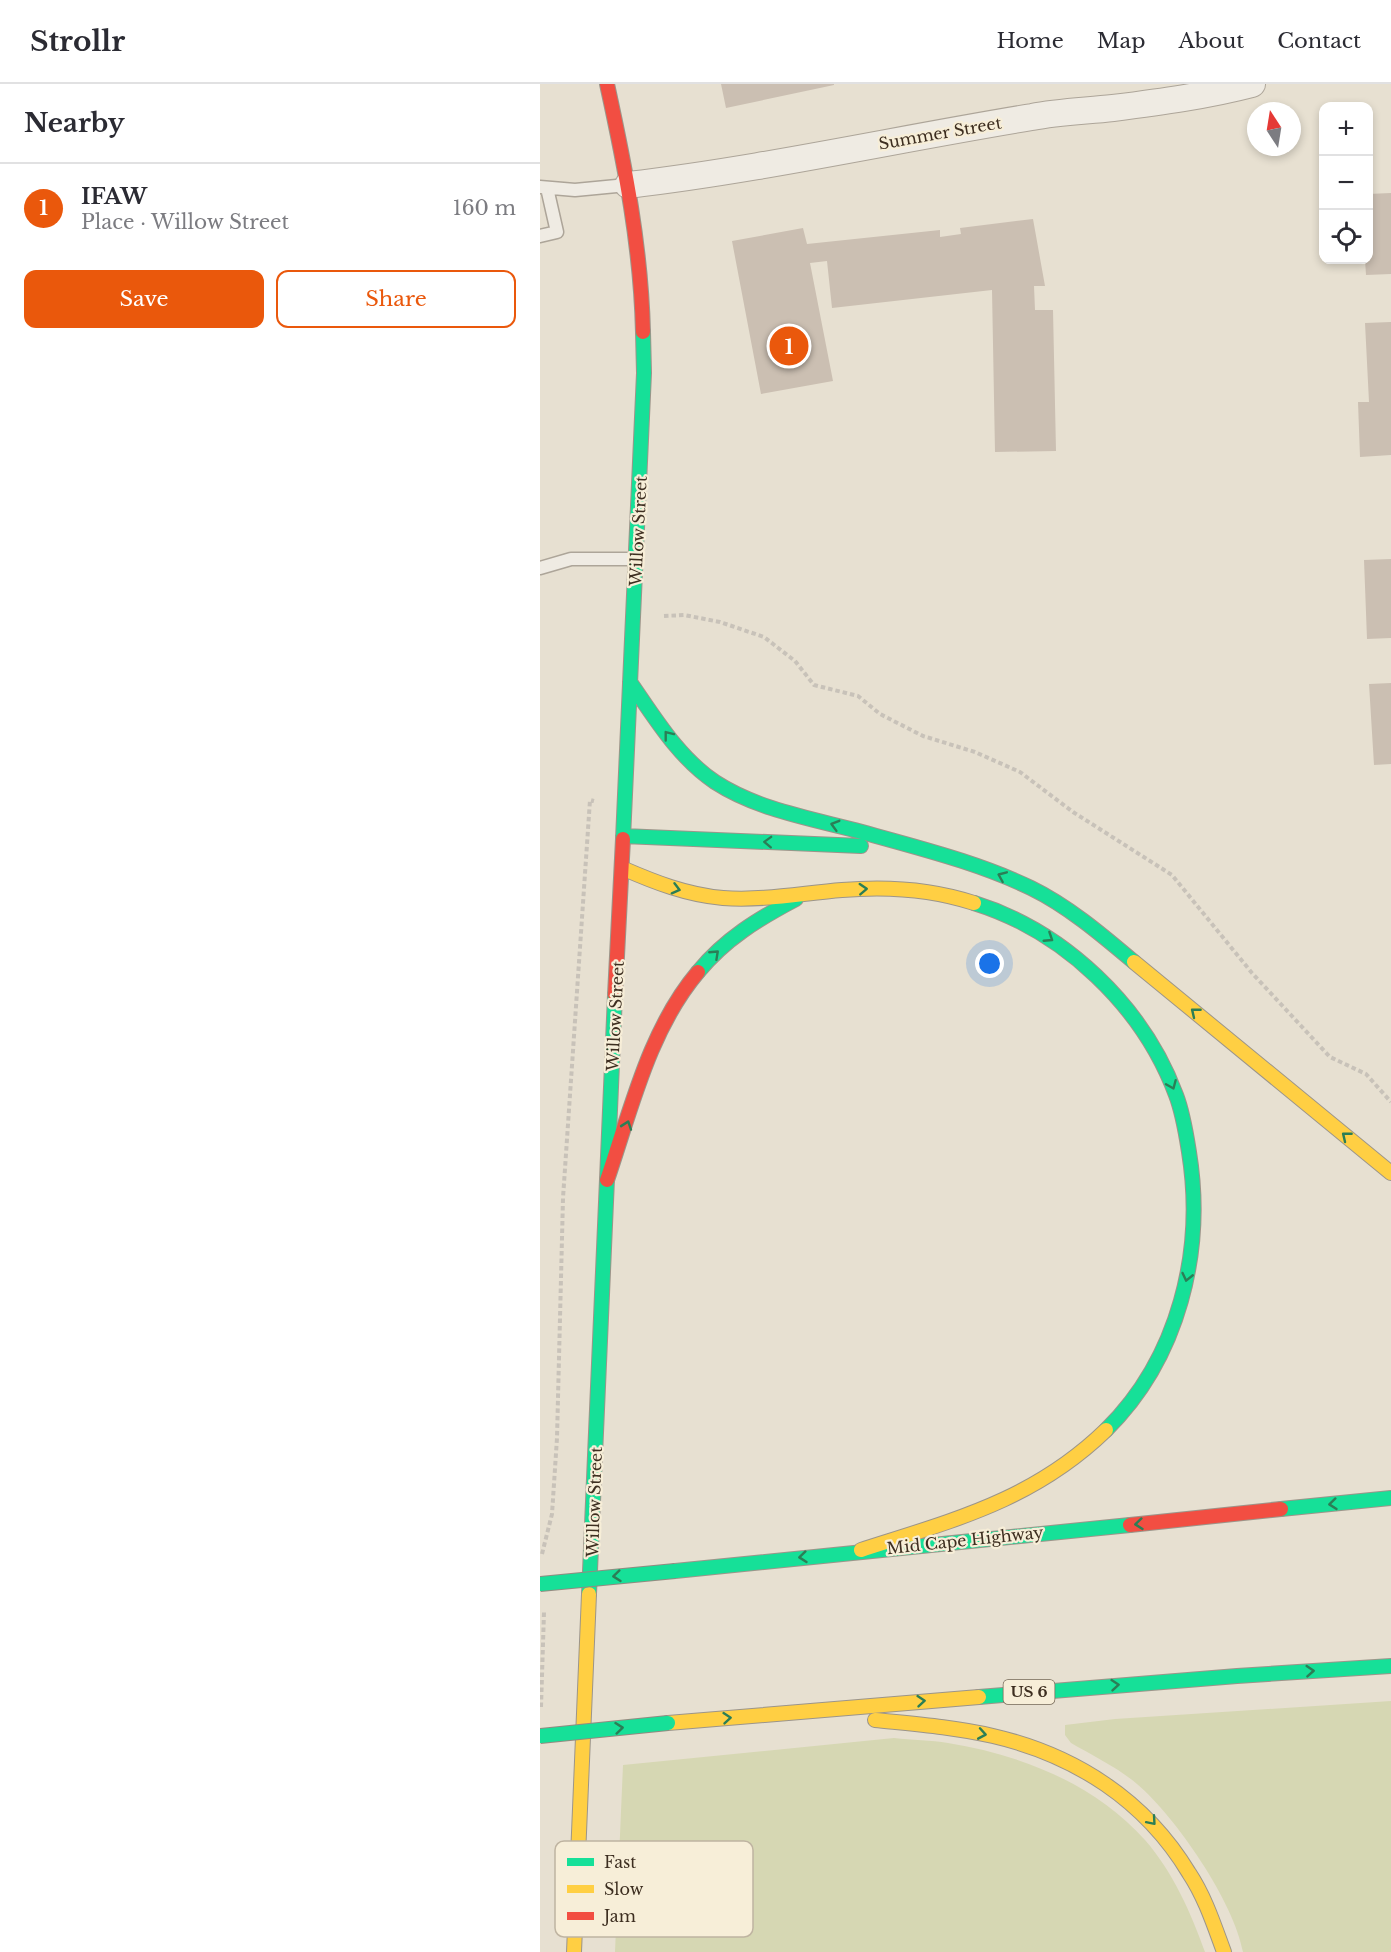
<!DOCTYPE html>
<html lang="en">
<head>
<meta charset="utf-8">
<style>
  body { margin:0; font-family:"Libre Baskerville",serif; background:#f7f7f7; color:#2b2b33 }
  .controls { position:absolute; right:18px; top:18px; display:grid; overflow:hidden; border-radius:12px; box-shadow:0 3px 9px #0003 }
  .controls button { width:54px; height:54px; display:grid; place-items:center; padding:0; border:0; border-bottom:2px solid #e1e1e2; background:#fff; color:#2b2b33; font:30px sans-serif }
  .compass { position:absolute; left:707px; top:18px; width:54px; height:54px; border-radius:50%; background:#fff; box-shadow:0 3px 9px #0003; rotate:348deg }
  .you { position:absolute; left:450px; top:880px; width:21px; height:21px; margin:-15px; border:4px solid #fff; border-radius:50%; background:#1a73e8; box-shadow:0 0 0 9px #1a73e833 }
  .badge { display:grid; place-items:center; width:39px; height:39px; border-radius:50%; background:#ea580c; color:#fff; font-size:20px; font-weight:700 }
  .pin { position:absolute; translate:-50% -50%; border:3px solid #fff; box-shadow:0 2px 6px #0006 }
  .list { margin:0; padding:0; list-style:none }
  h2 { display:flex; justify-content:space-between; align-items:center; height:78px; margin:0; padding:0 24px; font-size:26px }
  h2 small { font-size:20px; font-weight:400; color:#7c7c81 }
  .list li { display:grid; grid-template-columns:39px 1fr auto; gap:18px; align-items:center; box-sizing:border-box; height:90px; padding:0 24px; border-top:2px solid #e1e1e2 }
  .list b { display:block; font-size:22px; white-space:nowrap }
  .list p { margin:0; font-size:20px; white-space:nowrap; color:#7c7c81 }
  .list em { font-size:20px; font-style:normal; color:#7c7c81 }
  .actions { display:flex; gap:12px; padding:18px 24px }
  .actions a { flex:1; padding:14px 0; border:2px solid #ea580c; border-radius:12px; text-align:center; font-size:21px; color:#ea580c }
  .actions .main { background:#ea580c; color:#fff }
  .icon { flex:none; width:33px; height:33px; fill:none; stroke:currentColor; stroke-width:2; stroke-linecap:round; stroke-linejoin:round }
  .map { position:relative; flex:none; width:851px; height:1868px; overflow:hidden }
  header { display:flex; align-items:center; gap:36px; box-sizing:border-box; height:84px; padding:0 30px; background:#fff; border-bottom:2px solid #e1e1e2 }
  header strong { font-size:28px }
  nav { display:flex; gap:33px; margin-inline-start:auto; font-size:21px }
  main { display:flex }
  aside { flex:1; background:#fff }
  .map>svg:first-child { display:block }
  .green { fill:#d6d7b3 }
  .building { fill:#cbbfb2 }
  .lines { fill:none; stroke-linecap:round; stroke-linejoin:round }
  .lane-casing { stroke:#ada599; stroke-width:15 }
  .street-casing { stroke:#ada599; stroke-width:28 }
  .fast-casing { stroke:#9c958a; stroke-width:16 }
  .slow-casing { stroke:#9c958a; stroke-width:16 }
  .jam-casing { stroke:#9c958a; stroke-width:16 }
  .path { stroke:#c8c2b9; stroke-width:4; stroke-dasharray:4.5 3; stroke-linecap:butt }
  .lane { stroke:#efebe3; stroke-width:12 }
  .street { stroke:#efebe3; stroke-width:26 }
  .fast { stroke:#16e098; stroke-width:14 }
  .slow { stroke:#ffcf43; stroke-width:14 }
  .jam { stroke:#f24e42; stroke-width:14 }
  .fast-bridge-casing { stroke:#928b80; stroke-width:16; stroke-linecap:butt }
  .fast-bridge { stroke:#16e098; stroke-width:14 }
  .oneway { stroke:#2b7e56 }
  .labels { text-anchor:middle; stroke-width:4.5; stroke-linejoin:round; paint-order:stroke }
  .shield { fill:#f7eed8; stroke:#756857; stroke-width:1.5 }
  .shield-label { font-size:15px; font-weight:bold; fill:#3d2e20 }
  .street-label { font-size:16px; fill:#3d2e20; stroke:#f7eed8 }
  .key { fill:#f7eed8; stroke:#bfb4a1; stroke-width:1.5 }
  .key-label { font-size:16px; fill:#3d2e20 }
</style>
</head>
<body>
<header>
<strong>Strollr</strong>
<nav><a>Home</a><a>Map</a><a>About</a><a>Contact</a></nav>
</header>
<main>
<aside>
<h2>Nearby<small></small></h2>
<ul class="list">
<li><span class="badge">1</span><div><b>IFAW</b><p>Place · Willow Street</p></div><em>160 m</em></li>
</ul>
<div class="actions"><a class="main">Save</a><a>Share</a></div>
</aside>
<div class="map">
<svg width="851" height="1868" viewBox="0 0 851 1868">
  <rect width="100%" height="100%" fill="#e7e0d1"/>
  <path class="green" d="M851 1617V1868H703C694 1818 636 1733 597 1700 580 1685 550 1670 531 1659L525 1651V1641L575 1635Z
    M354 1654C372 1656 391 1656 408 1659 482 1671 555 1700 605 1756 633 1788 651 1829 665 1868H75L83 1681Z"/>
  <path class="building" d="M181 0H294V1L186 24Z
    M851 109V190L826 191 825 176H828V110Z
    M493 135 505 202H494L495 226H513L516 367 455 368 452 206 292 224 287 177 270 179 293 297 221 310 192 157 263 144 267 160 400 146V153L421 150 420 144Z
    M851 238V371L820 373 818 318H829L825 239Z
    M851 475V554L827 555 824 476Z
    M851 599V680L834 681 829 600Z"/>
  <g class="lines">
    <defs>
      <path id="lane" d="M0 103 35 106 87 101
        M0 152 17 148 7 104
        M0 484 31 475H93"/>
      <path id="street" d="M88 101C224 85 357 55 492 33 518 28 546 27 573 24 620 18 666 12 712 0"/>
      <path id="fast" d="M90 598C115 634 138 673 175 698 218 726 273 735 322 748 378 764 437 778 491 804 528 822 562 851 594 878
        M83 752 321 762
        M83 755 104 289 103 248
        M434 819C524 847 603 922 636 1011 643 1029 646 1049 649 1068 665 1167 639 1274 566 1346
        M158 888C185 855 218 835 256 815
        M741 1425 851 1414
        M135 1487 590 1441
        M49 1510 75 911
        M439 1613 697 1592 851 1582"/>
      <path id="slow" d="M82 784C114 798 147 811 183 814 223 817 263 809 302 806 348 802 391 805 434 819
        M594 878 851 1089
        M321 1466C414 1436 494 1416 566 1346
        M335 1636C374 1640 414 1643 453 1652 535 1671 605 1716 649 1789 665 1813 674 1841 684 1868
        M128 1639 439 1613
        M34 1868 49 1510"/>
      <path id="jam" d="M67 0C85 82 101 163 103 248
        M75 911 83 755
        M67 1096C91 1026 109 946 158 888
        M590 1441 741 1425"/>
    </defs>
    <use href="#lane" class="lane-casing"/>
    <use href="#street" class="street-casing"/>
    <use href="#fast" class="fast-casing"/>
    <use href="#slow" class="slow-casing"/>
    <use href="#jam" class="jam-casing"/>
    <path class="path" d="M124 532 144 531 180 538 224 553 255 577 274 601 318 612 340 630 383 652 435 668 480 688 533 728 632 791 712 889 790 973 826 990 851 1018
      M2 1470 12 1430 17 1354 23 1114 50 716 54 717
      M1 1623 4 1528"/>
    <use href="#lane" class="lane"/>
    <use href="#street" class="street"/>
    <use href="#fast" class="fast"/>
    <use href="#slow" class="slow"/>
    <use href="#jam" class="jam"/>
    <defs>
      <path id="fast-bridge" d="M0 1500 135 1487
        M0 1652 128 1639"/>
    </defs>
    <use href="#fast-bridge" class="fast-bridge-casing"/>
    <use href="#fast-bridge" class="fast-bridge"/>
  </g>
  <defs><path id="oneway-chevron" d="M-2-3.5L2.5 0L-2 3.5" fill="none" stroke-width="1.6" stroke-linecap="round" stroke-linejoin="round" transform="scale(1.5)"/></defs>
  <g class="oneway">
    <use href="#oneway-chevron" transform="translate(128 651) rotate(-128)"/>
    <use href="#oneway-chevron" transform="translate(295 741) rotate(-164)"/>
    <use href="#oneway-chevron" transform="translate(228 758) rotate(-178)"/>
    <use href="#oneway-chevron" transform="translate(462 792) rotate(-157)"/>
    <use href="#oneway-chevron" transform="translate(136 805) rotate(15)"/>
    <use href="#oneway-chevron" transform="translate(323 805) rotate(-3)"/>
    <use href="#oneway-chevron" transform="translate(509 854) rotate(33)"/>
    <use href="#oneway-chevron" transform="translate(175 870) rotate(-43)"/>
    <use href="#oneway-chevron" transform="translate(655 928) rotate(-141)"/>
    <use href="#oneway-chevron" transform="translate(632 1001) rotate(67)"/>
    <use href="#oneway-chevron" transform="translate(87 1041) rotate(-71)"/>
    <use href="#oneway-chevron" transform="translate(806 1052) rotate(-141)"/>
    <use href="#oneway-chevron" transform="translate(647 1193) rotate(103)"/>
    <use href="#oneway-chevron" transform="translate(793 1420) rotate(174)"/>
    <use href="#oneway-chevron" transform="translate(599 1440) rotate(174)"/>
    <use href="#oneway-chevron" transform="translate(263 1473) rotate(174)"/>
    <use href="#oneway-chevron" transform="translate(77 1492) rotate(174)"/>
    <use href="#oneway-chevron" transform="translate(770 1587) rotate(-4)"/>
    <use href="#oneway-chevron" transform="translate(575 1601) rotate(-5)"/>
    <use href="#oneway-chevron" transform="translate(381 1617) rotate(-5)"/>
    <use href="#oneway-chevron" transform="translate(187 1634) rotate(-5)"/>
    <use href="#oneway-chevron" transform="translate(79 1644) rotate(-6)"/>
    <use href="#oneway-chevron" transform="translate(442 1650) rotate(10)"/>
    <use href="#oneway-chevron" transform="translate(612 1737) rotate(49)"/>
  </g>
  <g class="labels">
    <rect class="shield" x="463.5" y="1596" width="51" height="24" rx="4.5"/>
    <g class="shield-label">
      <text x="489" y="1613">US 6</text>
    </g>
    <g class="street-label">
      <text transform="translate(400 49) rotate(-10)" y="6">Summer Street</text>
      <text transform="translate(98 447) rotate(-87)" y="6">Willow Street</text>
      <text transform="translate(75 932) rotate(-87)" y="6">Willow Street</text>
      <text transform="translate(54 1418) rotate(-88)" y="6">Willow Street</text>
      <text transform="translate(425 1456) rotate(-6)" y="6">Mid Cape Highway</text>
    </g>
  </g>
  <rect x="15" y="1757" width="198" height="96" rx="9" class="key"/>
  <rect x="27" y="1774" width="27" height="8" fill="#16e098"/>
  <rect x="27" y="1801" width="27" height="8" fill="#ffcf43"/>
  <rect x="27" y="1828" width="27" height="8" fill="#f24e42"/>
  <g class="key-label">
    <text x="64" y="1784">Fast</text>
    <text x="64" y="1811">Slow</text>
    <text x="64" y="1838">Jam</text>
  </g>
</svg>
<div class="controls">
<button>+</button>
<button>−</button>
<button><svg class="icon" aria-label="locate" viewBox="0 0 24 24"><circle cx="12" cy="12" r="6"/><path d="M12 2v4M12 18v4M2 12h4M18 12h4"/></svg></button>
</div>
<svg class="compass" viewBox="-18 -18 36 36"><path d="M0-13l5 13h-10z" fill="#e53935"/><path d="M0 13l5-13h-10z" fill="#7c7c81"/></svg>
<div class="you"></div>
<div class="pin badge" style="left:249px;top:262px">1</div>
</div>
</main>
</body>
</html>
